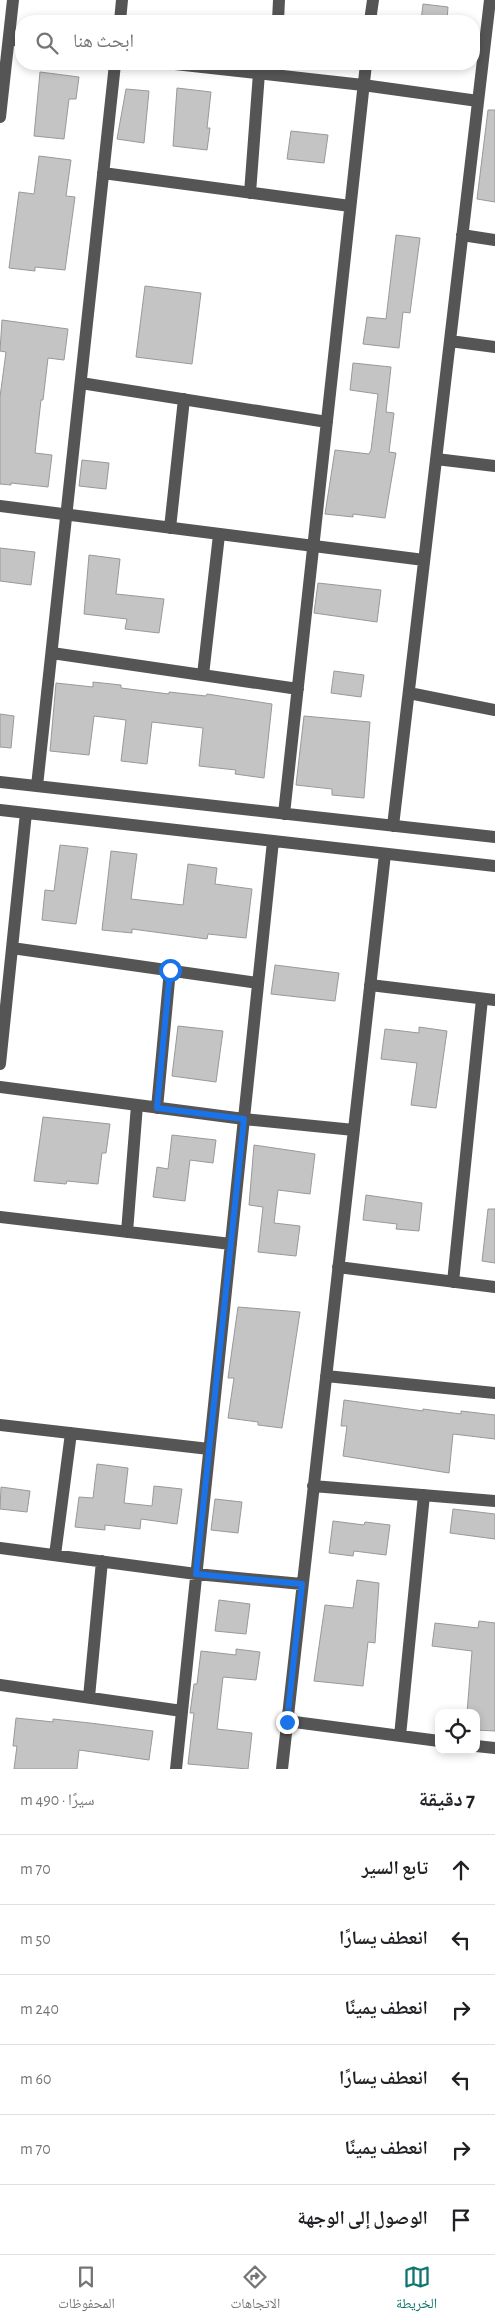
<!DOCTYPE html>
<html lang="ar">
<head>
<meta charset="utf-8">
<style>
  body { margin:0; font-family:"Alegreya Sans","Noto Naskh Arabic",sans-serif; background:#f6f6f6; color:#202124; direction:rtl }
  .controls { position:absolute; right:15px; bottom:15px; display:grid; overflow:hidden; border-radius:10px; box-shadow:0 2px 8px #0003 }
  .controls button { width:45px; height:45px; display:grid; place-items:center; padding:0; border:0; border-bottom:1px solid #e0e0e0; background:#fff; color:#202124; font:25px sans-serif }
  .stop { position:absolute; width:15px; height:15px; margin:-11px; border:4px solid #1a73e8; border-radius:50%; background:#fff }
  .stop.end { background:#1a73e8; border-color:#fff; box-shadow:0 1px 5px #0008 }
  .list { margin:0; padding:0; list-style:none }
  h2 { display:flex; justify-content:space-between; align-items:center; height:65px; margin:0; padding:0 20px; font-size:21px }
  h2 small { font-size:16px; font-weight:400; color:#757577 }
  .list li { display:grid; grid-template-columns:32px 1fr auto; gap:15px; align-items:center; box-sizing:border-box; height:70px; padding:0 20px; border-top:1px solid #e0e0e0 }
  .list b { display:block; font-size:19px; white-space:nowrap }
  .list em { font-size:16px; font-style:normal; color:#757577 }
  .icon { flex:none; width:28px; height:28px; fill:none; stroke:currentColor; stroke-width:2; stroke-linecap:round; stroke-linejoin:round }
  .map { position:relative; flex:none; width:495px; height:1769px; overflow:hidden; direction:ltr }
  .search { position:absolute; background:#fff; box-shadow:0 2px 8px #0003; left:15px; right:15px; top:15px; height:55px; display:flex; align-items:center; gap:12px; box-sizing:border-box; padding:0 18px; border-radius:20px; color:#757577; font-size:19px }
  .sheet { height:485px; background:#fff }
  nav { display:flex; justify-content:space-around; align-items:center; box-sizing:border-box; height:70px; border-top:1px solid #e0e0e0; background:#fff; font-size:14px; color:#757577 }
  nav a { display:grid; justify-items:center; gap:2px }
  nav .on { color:#0f766e }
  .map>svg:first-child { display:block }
  .building { fill:#c4c4c4; stroke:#999 }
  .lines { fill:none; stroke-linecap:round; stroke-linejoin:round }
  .minor { stroke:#555; stroke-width:12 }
  .route { stroke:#1a73e8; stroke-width:6 }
</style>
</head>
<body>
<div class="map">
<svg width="495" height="1769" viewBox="0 0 495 1769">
  <rect width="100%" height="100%" fill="#fff"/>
  <path class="building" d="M423 4 448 7 447 21H421Z
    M40 72 79 77 76 99H69L64 139 34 136Z
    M177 88 211 92 207 128H210L207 150 173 146Z
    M126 89 149 91 144 143 117 139Z
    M488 110H495V202L477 199Z
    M291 131 328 135 324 163 287 159Z
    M39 156 71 160 66 196 75 197 65 270 35 267V271L9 268 19 192 34 194Z
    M396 235 420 238 410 313 403 312 399 348 363 344 367 317 386 319Z
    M145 286 201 293 192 364 136 357Z
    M2 320 68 329 64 360 48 358 43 400H41L35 453 52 455 48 487 11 483V485L0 484V397L6 352 0 351Z
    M353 363 391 367 386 412 394 413 389 452 396 453 385 518 353 514V517L325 514 335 450 369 454 371 450 378 394 350 390Z
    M82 460 109 463 106 489 79 486Z
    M0 548 35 552 31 585 0 581Z
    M89 555 120 559 116 594 164 599 159 633 125 629 127 619 84 614Z
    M318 583 381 590 377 622 314 613Z
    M334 671 364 675 361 697 331 693Z
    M93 682 121 685V688L169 694V692L206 696 207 694 272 704 264 778 235 774 236 770 199 766 203 728 152 722 147 764 121 761 126 720 94 716 89 755 50 751 56 683 93 687Z
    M0 714 14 716 11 748 0 747Z
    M304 716 370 722 364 798 332 795V789L296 785Z
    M60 845 88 848 76 924 42 920 45 890 54 891Z
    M111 851 137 854 131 899 183 905 188 864 217 868 215 884 252 889 246 938 208 934 207 939 132 929V933L102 930Z
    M275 965 339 973 335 1001 271 994Z
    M178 1026 223 1031 216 1082 172 1076Z
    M419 1027 447 1031 436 1108 411 1105 417 1063 381 1059 385 1029 419 1033Z
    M43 1117 110 1124 106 1153H102L98 1184 67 1181 66 1184 34 1181Z
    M172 1135 216 1140 213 1163 190 1160 185 1201 153 1197 157 1167 168 1169Z
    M254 1145 315 1154 310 1194 278 1190 274 1223 300 1226 296 1256 258 1252 263 1207 249 1205Z
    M366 1195 422 1203 419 1231 396 1229 397 1224 363 1220Z
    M488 1209H495V1263L482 1261Z
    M238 1307 300 1312 282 1428 258 1425V1422L228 1418 234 1378H228Z
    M344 1400 423 1411V1409L461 1414V1411L495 1415V1439L453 1434 449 1473 343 1456 347 1426H341Z
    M97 1464 128 1468 124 1503 152 1506 154 1486 182 1489 177 1524 141 1519 140 1529 105 1525V1530L75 1527 79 1497 93 1498Z
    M1 1487 30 1491 27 1512 0 1509Z
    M215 1499 242 1502 238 1533 211 1530Z
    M453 1509 495 1514V1539L450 1533Z
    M333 1521 364 1525 365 1522 390 1525 386 1555 354 1551 353 1556 329 1553Z
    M357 1580 379 1583 375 1643 368 1642 363 1686 314 1681 325 1605 353 1608Z
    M219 1600 250 1604 246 1634 215 1631Z
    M479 1621 495 1623V1731L476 1730V1713H467L472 1651 432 1646 435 1623 478 1628Z
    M236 1649 260 1652 256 1680 223 1677 217 1729 252 1733 248 1769 188 1764 194 1713H190L194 1684H197L201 1651 236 1655Z
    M16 1718 53 1722V1719L90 1723 153 1731 149 1760 79 1750 77 1769H14L17 1746H13Z"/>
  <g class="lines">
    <path class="minor" d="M120 21 122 0
      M278 21 279 0
      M370 21 373 0
      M9 39 21 41
      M175 64 363 85 478 101
      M0 117 13 0
      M103 173 350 206
      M250 193 259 73
      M462 235 495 240
      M450 341 495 347
      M81 383 327 422
      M436 459 495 466
      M0 506 424 560
      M170 528 184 399
      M52 653 298 689
      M203 675 219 535
      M409 693 495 710
      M0 782 495 837
      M37 786 115 64
      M0 810 495 866
      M284 814 366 64
      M393 826 490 0
      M12 948 258 983
      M370 985 495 1000
      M0 1064 26 813
      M0 1087 244 1119 354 1130
      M157 1108 170 970
      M0 1217 231 1244
      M127 1232 137 1105
      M338 1267 495 1287
      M453 1282 482 999
      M326 1376 495 1393
      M0 1425 209 1449
      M313 1486 495 1501
      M0 1548 196 1574 302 1584
      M55 1555 71 1433
      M0 1685 182 1711
      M89 1697 102 1561
      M287 1721 439 1741
      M400 1736 424 1495
      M476 1746 495 1748
      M176 1769 273 841
      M282 1769 385 854"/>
  </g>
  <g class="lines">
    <path class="route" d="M170 970 157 1108 244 1119 196 1574 302 1584 287 1722"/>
  </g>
</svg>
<div class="controls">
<button><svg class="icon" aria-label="locate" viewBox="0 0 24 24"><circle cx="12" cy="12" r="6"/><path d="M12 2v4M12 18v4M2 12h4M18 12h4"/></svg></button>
</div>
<div class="stop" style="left:170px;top:970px"></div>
<div class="stop end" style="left:287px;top:1722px"></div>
<div class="search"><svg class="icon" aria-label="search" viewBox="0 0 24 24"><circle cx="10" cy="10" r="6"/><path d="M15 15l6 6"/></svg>ابحث هنا</div>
</div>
<section class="sheet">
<h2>7 دقيقة<small>سيرًا · 490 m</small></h2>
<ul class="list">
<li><svg class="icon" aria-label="ahead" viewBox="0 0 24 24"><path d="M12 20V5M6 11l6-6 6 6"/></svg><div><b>تابع السير</b></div><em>70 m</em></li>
<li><svg class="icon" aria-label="left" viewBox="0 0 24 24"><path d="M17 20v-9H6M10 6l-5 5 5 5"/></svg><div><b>انعطف يسارًا</b></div><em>50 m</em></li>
<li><svg class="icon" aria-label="right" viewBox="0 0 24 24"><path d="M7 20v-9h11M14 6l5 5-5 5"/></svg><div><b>انعطف يمينًا</b></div><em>240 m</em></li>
<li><svg class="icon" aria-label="left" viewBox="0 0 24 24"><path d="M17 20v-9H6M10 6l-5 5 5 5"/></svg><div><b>انعطف يسارًا</b></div><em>60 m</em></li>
<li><svg class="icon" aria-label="right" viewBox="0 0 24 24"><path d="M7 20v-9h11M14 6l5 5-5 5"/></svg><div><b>انعطف يمينًا</b></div><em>70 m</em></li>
<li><svg class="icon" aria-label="arrive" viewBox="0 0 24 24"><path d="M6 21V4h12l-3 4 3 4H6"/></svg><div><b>الوصول إلى الوجهة</b></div></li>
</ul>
</section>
<nav>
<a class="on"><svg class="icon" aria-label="map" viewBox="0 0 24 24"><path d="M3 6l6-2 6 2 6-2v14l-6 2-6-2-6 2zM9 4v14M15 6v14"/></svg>الخريطة</a>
<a><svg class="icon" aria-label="directions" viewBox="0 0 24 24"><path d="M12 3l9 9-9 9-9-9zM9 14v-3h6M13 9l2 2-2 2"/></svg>الاتجاهات</a>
<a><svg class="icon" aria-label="saved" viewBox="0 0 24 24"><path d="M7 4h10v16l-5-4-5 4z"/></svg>المحفوظات</a>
</nav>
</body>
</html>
